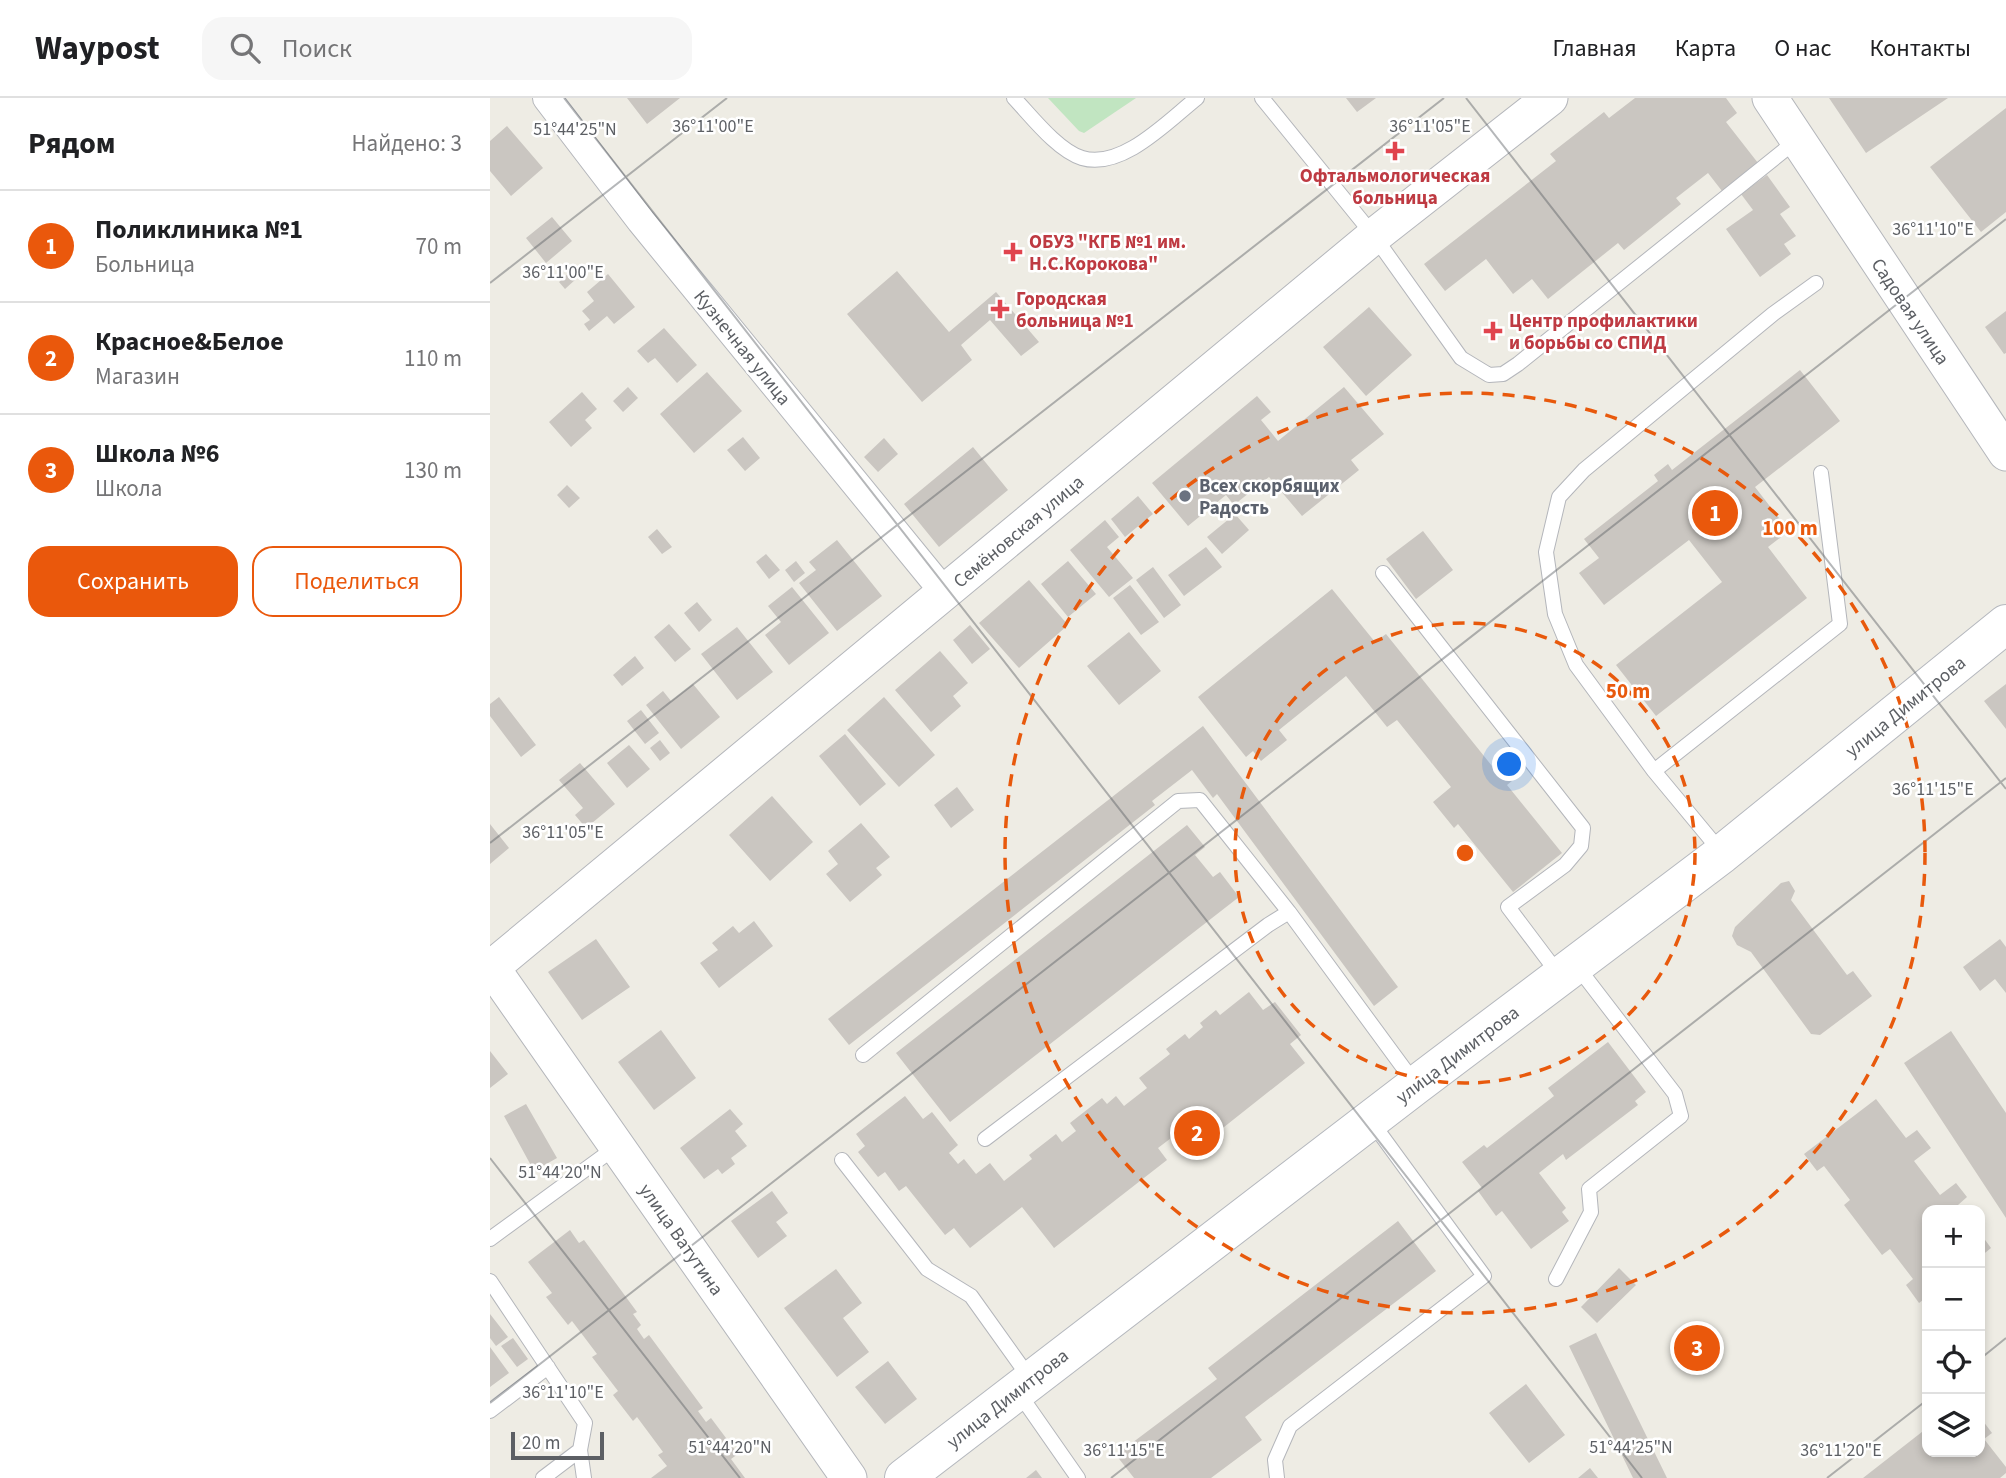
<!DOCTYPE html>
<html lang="ru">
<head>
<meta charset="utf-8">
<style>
  body { margin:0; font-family:"Source Sans 3",sans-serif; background:#f6f6f6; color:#202124 }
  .controls { position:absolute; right:21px; bottom:21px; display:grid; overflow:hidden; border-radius:14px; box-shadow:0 4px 10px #0003 }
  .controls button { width:63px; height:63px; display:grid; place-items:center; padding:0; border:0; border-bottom:2px solid #e0e0e0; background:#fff; color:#202124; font:35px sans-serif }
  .scale { position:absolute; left:21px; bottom:18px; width:93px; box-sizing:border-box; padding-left:7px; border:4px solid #5c5f64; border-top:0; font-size:19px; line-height:24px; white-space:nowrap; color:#5c5f64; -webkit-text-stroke:5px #fff; paint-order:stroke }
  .you { position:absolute; left:1020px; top:667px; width:24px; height:24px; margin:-18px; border:5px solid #fff; border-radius:50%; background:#1a73e8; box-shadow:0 0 0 10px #1a73e833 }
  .badge { display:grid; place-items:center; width:46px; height:46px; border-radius:50%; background:#ea580c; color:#fff; font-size:23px; font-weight:700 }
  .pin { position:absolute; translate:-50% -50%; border:4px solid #fff; box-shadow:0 2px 7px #0006 }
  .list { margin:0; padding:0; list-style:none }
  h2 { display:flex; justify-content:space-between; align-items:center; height:91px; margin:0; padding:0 28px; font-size:30px }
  h2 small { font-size:23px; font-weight:400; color:#757577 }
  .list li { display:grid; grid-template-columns:46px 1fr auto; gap:21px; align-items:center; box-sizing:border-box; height:112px; padding:0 28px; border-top:2px solid #e0e0e0 }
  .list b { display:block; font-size:26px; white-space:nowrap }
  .list p { margin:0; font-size:23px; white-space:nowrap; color:#757577 }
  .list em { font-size:23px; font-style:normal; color:#757577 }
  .actions { display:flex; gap:14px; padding:21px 28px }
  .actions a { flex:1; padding:16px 0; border:2px solid #ea580c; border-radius:21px; text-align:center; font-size:24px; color:#ea580c }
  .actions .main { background:#ea580c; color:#fff }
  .icon { flex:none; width:38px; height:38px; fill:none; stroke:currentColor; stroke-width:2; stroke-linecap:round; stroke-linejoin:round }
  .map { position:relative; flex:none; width:1516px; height:1380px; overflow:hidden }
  header { display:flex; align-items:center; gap:42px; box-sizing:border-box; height:98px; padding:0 35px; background:#fff; border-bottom:2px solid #e0e0e0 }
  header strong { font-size:33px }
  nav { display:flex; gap:38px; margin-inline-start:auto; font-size:24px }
  .search { width:490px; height:63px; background:#f6f6f6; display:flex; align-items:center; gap:18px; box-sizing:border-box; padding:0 24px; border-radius:21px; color:#757577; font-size:26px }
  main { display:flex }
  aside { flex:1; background:#fff }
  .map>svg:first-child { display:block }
  .green { fill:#c1e5c1 }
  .building { fill:#cac6c1 }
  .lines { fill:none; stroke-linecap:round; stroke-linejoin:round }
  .service-casing { stroke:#b4b6bb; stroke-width:16 }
  .minor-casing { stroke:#b4b6bb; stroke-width:30 }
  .tertiary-casing { stroke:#b4b6bb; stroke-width:37 }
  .secondary-casing { stroke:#b5b8be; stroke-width:40 }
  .service { stroke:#fff; stroke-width:14 }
  .minor { stroke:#fff; stroke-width:28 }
  .tertiary { stroke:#fff; stroke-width:35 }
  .secondary { stroke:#fff; stroke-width:38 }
  .ticks { fill:none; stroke:#5c5f64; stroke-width:2; stroke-opacity:0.45 }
  .ring { fill:none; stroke:#e8590c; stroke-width:3.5; stroke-dasharray:12 9 }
  .health-dot { fill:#e0444e; stroke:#fff; stroke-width:2.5 }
  .worship-dot { fill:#6b7280; stroke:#fff; stroke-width:2.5 }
  .labels { text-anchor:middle; stroke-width:5; stroke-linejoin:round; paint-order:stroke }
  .health-label { font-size:19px; font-weight:bold; fill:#be3a42; stroke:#fff; text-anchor:start }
  .street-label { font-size:19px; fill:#5c5f64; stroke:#fff }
  .worship-label { font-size:19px; font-weight:bold; fill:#5b616d; stroke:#fff; text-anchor:start }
  .ticks-label { font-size:18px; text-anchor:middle; fill:#5c5f64; stroke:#fff; stroke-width:5; stroke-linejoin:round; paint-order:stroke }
  .centre { fill:#e8590c; stroke:#fff; stroke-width:3.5 }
  .ring-label { font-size:21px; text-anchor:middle; font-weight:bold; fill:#e8590c; stroke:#fff; stroke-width:5; stroke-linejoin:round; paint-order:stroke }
</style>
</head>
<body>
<header>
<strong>Waypost</strong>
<div class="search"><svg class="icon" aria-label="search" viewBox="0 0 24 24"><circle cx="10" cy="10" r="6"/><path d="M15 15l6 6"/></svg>Поиск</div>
<nav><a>Главная</a><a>Карта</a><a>О нас</a><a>Контакты</a></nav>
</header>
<main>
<aside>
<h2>Рядом<small>Найдено: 3</small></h2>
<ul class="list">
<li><span class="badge">1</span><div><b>Поликлиника №1</b><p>Больница</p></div><em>70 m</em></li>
<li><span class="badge">2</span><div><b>Красное&amp;Белое</b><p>Магазин</p></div><em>110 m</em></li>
<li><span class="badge">3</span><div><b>Школа №6</b><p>Школа</p></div><em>130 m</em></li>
</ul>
<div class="actions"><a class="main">Сохранить</a><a>Поделиться</a></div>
</aside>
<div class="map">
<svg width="1516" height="1380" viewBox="0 0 1516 1380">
  <rect width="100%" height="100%" fill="#eeece4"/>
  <path class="green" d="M558 0H646L594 35 589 33Z"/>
  <path class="building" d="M137 0H190L157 26Z
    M856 0H886L867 14Z
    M1145 0H1236L1247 15 1236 24 1268 65 1232 93 1218 75 1186 100 1191 106 1134 152 1128 145 1058 201 1042 181 1023 196 996 161 955 193 934 166 1066 63 1060 56 1114 14 1119 20Z
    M1339 0H1458L1376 55Z
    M1516 10V114L1491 134 1440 69Z
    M17 28 53 70 21 98 0 73V43Z
    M1277 77 1300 109 1290 116 1306 138 1294 146 1301 156 1270 179 1236 131 1263 112 1251 96Z
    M62 119 82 143 56 165 36 140Z
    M407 173 459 234 506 194 549 244 531 258 500 222 471 247 482 262 432 304 357 216Z
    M80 174 86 181 75 191 69 184Z
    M118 176 145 209 124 226 117 218 99 233 94 226 100 222 92 213 104 203 97 194Z
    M879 209 922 257 876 298 833 249Z
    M1516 213V255L1514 256 1495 229Z
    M174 230 207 267 187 285 165 260 158 265 147 253Z
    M1310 272 1350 323 1265 389 1299 433 1278 449 1317 500 1166 618 1126 567 1232 484 1199 442 1114 507 1089 475 1109 460 1094 441 1168 383 1164 377 1178 366 1182 372Z
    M217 274 252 313 204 355 170 316Z
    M138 289 148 300 133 314 123 303Z
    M854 289 894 336 861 362 869 372 812 418 779 379 744 407 736 397 698 428 662 385 767 298 781 314 771 322 788 343Z
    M92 294 107 311 95 322 102 330 81 349 59 324Z
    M253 339 270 360 255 373 237 352Z
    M394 340 408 356 388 374 374 359Z
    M483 349 518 392 449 449 414 406Z
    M77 387 90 400 79 410 67 397Z
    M648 398 663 416 635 439 621 421Z
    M745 416 759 432 732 456 717 439Z
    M615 422 629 439 617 449 643 480 619 499 580 452Z
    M167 431 182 449 172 456 158 439Z
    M933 433 963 472 926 501 896 461Z
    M347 442 392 498 347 533 309 485 326 472 319 464Z
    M716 449 732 469 694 498 678 477Z
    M276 456 290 472 279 481 266 464Z
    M306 463 315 475 304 484 295 472Z
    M578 463 606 496 578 519 551 486Z
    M663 469 691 507 674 520 646 482Z
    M539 482 578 527 529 570 489 525Z
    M640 487 669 524 651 537 623 500Z
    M302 489 339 535 299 567 275 537 291 524 278 508Z
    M842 491 885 544 896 536 1002 668 1018 656 1033 674 1017 687 1072 755 1023 794 968 726 964 730 943 704 961 689 907 622 897 629 856 578 789 632 797 642 771 663 763 653 756 659 708 599Z
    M207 504 222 522 209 534 194 515Z
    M179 526 201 551 185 564 164 539Z
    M480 527 500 551 482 566 463 542Z
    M247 529 283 574 247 602 211 556Z
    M639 534 671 573 629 607 597 568Z
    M450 553 478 585 463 598 471 608 441 634 405 592Z
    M145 558 154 570 132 588 123 577Z
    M203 586 230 619 191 651 156 607 173 593 181 603Z
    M1516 586V631L1494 603Z
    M9 599 46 647 31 659 0 618V606Z
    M394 599 445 657 409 689 357 632Z
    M151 612 169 635 155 646 137 623Z
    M713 628 908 889 884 908 727 696 723 700 702 672 662 703 665 707 359 947 338 921Z
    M355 636 396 686 370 708 329 658Z
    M170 642 180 655 170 663 160 650Z
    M139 647 160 671 137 690 117 665Z
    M90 665 125 706 96 730 85 717 93 710 69 682Z
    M467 689 484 712 461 730 444 707Z
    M282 698 323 744 280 783 239 737Z
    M371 725 400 759 386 770 392 777 360 804 336 776 348 766 338 753Z
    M0 726 19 750 0 766Z
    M697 727 715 749 705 757 723 779 730 774 749 799 460 1024 406 955Z
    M1299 783 1305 793 1301 802 1357 877 1363 873 1382 898 1330 937 1321 936 1261 854 1247 847 1242 838 1245 829 1291 785Z
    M264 823 283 848 229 890 210 865 228 852 222 845 243 828 249 835Z
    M106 841 140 889 92 922 58 874Z
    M1510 841 1516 849V895L1505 881 1490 893 1473 869Z
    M759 894 773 912 785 904 811 937 800 946 815 965 700 1056 685 1037 668 1050 677 1062 564 1150 532 1109 480 1150 464 1130 455 1137 416 1088 409 1093 395 1074 388 1079 368 1054 375 1048 366 1036 415 998 433 1021 442 1014 468 1047 459 1055 468 1066 474 1061 486 1076 500 1065 514 1083 542 1061 539 1057 566 1036 572 1044 586 1033 580 1025 612 1000 617 1006 626 998 634 1008 657 990 649 980 680 956 676 951 695 936 699 941 713 929 710 925 726 912 730 917Z
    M171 932 206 980 164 1012 128 964Z
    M1461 933 1516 1015V1120L1414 965Z
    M1118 944 1156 994 1145 1003 1148 1007 1076 1062 1073 1056 1049 1075 1076 1110 1072 1114 1079 1123 1041 1151 1012 1113 1006 1118 988 1093 992 1090 972 1064 994 1047 997 1050 1064 998 1058 990Z
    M0 953 18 976 0 990Z
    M1386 1001 1416 1040 1427 1032 1441 1050 1424 1063 1450 1097 1466 1085 1477 1099 1468 1107 1472 1112H1437V1199L1429 1205 1416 1187 1423 1181 1400 1151 1392 1157 1354 1107 1360 1102 1334 1068 1327 1073 1314 1056Z
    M36 1006 67 1060 44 1073 14 1018Z
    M240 1011 253 1026 245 1033 257 1048 241 1060 245 1066 232 1076 228 1071 214 1081 190 1050Z
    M282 1093 298 1115 286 1124 297 1138 268 1160 241 1123Z
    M908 1123 946 1173 755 1319 772 1342 721 1380H644L626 1357 727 1281 718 1270Z
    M80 1132 89 1145 94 1142 147 1214 143 1216 151 1227 147 1231 154 1241 159 1237 213 1310 208 1313 216 1324 221 1320 248 1356 241 1361 255 1380H161L177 1368 168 1357 173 1354 147 1319 143 1323 123 1297 128 1293 102 1259 107 1256 82 1223 78 1227 56 1199 62 1195 38 1164Z
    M1490 1135 1501 1150 1490 1159Z
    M1129 1170 1146 1187 1107 1225 1091 1209Z
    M346 1171 372 1205 353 1220 379 1254 347 1279 294 1210Z
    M0 1216 18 1239 6 1248 0 1240Z
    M1106 1235 1177 1380H1143L1079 1248Z
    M23 1240 38 1261 27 1269 11 1248Z
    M0 1249 19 1275 0 1289Z
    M398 1263 427 1301 395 1326 365 1289Z
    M1036 1286 1075 1337 1039 1365 999 1315Z
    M1490 1319 1502 1335 1494 1341 1516 1369V1375L1510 1380H1373L1437 1330V1354H1490Z
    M1100 1370 1108 1380H1088Z
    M546 1372 552 1380H536Z"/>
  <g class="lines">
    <defs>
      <path id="service" d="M524 0C541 18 568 53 592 60 632 72 678 23 707 0
        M772 0 884 138 971 260 999 277 1013 276 1028 266 1307 42
        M893 475 1093 730 1091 748 1075 767 1018 809 1070 878
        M1164 673 1350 526 1331 375
        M1232 755 1164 673 1086 567 1065 516 1056 454 1069 399 1094 372 1283 216 1326 185
        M373 957 688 703 710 702 799 814
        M495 1041 778 827 799 814 926 987
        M352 1062 437 1171 481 1198 541 1282
        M0 1141 126 1049
        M1066 1181 1101 1114 1099 1091 1191 1018 1185 996 1086 867
        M0 1183 95 1325 90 1352 53 1380
        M528 1294 588 1380
        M0 1313 58 1269
        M90 1352 94 1380
        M787 1380 785 1362 800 1328 994 1178 881 1023"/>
      <path id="minor" d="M57 0 151 123 454 494"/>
      <path id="tertiary" d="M1280 0 1516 355
        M0 867 359 1380
        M0 871 884 138 1060 0"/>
      <path id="secondary" d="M414 1380 926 987 1232 756 1516 526"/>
    </defs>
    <use href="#service" class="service-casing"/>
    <use href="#minor" class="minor-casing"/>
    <use href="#tertiary" class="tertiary-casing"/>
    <use href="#secondary" class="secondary-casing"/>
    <use href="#service" class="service"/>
    <use href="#minor" class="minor"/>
    <use href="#tertiary" class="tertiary"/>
    <use href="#secondary" class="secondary"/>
  </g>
  <path class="ticks" d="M74 0 1152 1380M976 0 1516 691M0 185 237 0M0 745 954 0M0 1060 250 1380M1490 1261 1516 1240M0 1305 1516 121M621 1380 1516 680M1337 1380 1437 1302"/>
  <g class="ring">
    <circle cx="975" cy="755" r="230"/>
    <circle cx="975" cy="755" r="460"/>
  </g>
  <g class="health-dot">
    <path d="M901.5 42.5h7v7h7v7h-7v7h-7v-7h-7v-7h7z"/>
    <path d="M519.5 143.5h7v7h7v7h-7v7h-7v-7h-7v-7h7z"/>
    <path d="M506.5 200.5h7v7h7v7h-7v7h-7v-7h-7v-7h7z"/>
    <path d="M999.5 222.5h7v7h7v7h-7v7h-7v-7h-7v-7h7z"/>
  </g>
  <circle class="worship-dot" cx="695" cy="398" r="7"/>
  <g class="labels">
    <g class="health-label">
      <text x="905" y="84" text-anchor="middle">Офтальмологическая<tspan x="905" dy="22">больница</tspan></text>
      <text x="539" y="150">ОБУЗ "КГБ №1 им.<tspan x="539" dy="22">Н.С.Корокова"</tspan></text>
      <text x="526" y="207">Городская<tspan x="526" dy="22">больница №1</tspan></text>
      <text x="1019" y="229">Центр профилактики<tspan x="1019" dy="22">и борьбы со СПИД</tspan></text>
    </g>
    <g class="street-label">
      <text transform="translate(1421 213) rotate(56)" y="7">Садовая улица</text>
      <text transform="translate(253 249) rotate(51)" y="7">Кузнечная улица</text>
      <text transform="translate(528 433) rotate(-40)" y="7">Семёновская улица</text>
      <text transform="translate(1415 608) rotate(-39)" y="7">улица Димитрова</text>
      <text transform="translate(967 956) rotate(-37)" y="7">улица Димитрова</text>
      <text transform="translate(192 1141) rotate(55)" y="7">улица Ватутина</text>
      <text transform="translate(517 1300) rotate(-38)" y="7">улица Димитрова</text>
    </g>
    <g class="worship-label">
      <text x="709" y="394">Всех скорбящих<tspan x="709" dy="22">Радость</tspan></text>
    </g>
  </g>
  <g class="ticks-label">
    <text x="223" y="34">36°11'00"E</text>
    <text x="940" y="34">36°11'05"E</text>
    <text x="85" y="37">51°44'25"N</text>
    <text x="1443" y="137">36°11'10"E</text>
    <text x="73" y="180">36°11'00"E</text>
    <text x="1443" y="697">36°11'15"E</text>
    <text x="73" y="740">36°11'05"E</text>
    <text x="70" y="1080">51°44'20"N</text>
    <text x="73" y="1300">36°11'10"E</text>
    <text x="240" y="1355">51°44'20"N</text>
    <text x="1141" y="1355">51°44'25"N</text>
    <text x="634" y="1358">36°11'15"E</text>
    <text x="1351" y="1358">36°11'20"E</text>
  </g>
  <circle cx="975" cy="755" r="10" class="centre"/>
  <g class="ring-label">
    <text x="1300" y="437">100 m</text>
    <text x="1138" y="600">50 m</text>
  </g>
</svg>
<div class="controls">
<button>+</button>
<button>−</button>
<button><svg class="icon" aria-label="locate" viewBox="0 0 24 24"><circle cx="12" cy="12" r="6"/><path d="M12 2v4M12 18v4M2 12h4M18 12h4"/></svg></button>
<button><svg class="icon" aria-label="layers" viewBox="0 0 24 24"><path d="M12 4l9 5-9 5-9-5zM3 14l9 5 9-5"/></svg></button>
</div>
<div class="scale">20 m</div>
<div class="you"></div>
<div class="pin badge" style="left:1225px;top:415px">1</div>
<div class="pin badge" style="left:707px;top:1035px">2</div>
<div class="pin badge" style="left:1207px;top:1250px">3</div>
</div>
</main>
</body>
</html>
